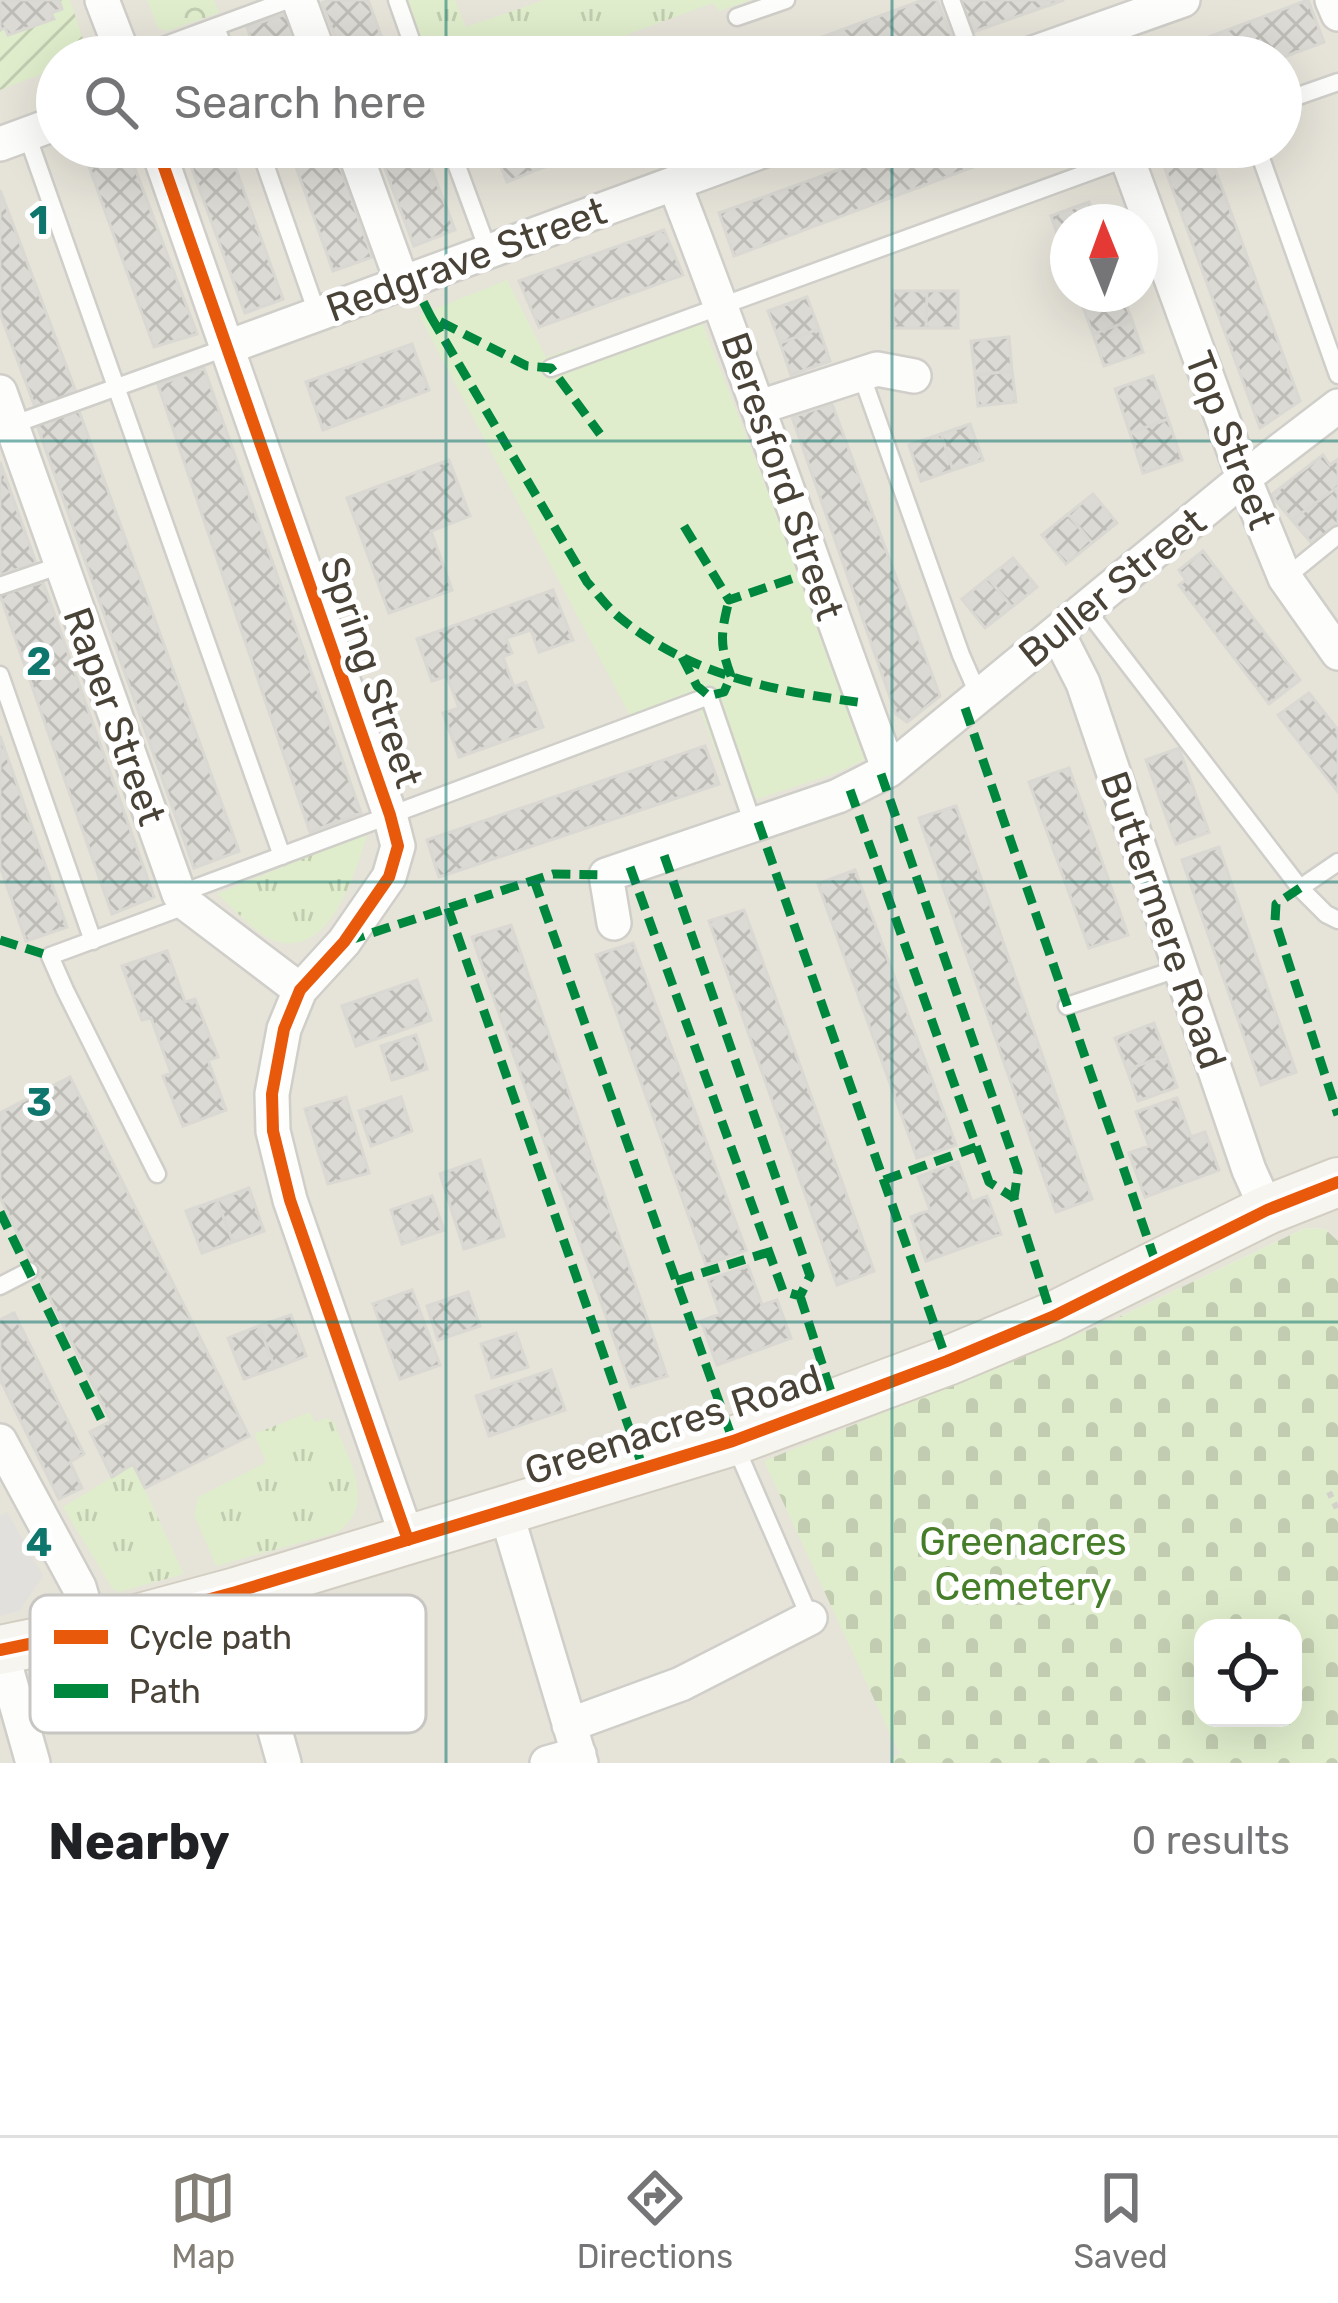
<!DOCTYPE html>
<html lang="en">
<head>
<meta charset="utf-8">
<style>
  body { margin:0; font-family:Rubik,sans-serif; background:#f6f6f6; color:#202124 }
  .controls { position:absolute; right:36px; bottom:36px; display:grid; overflow:hidden; border-radius:24px; box-shadow:0 12px 48px #0002 }
  .controls button { width:108px; height:108px; display:grid; place-items:center; padding:0; border:0; border-bottom:3px solid #e0e0e0; background:#fff; color:#202124; font:60px sans-serif }
  .compass { position:absolute; left:1050px; top:204px; width:108px; height:108px; border-radius:50%; background:#fff; box-shadow:0 12px 48px #0002; rotate:359deg }
  .list { margin:0; padding:0; list-style:none }
  h2 { display:flex; justify-content:space-between; align-items:center; height:156px; margin:0; padding:0 48px; font-size:51px }
  h2 small { font-size:39px; font-weight:400; color:#757577 }
  .icon { flex:none; width:66px; height:66px; fill:none; stroke:currentColor; stroke-width:2; stroke-linecap:round; stroke-linejoin:round }
  .map { position:relative; flex:none; width:1338px; height:1763px; overflow:hidden }
  .search { position:absolute; background:#fff; box-shadow:0 12px 48px #0002; left:36px; right:36px; top:36px; height:132px; display:flex; align-items:center; gap:30px; box-sizing:border-box; padding:0 42px; border-radius:66px; color:#757577; font-size:45px }
  .sheet { height:372px; background:#fff }
  nav { display:flex; justify-content:space-around; align-items:center; box-sizing:border-box; height:168px; border-top:3px solid #e0e0e0; background:#fff; font-size:33px; color:#757577 }
  nav a { display:grid; justify-items:center; gap:6px }
  nav .on { color:#847f76 }
  .map>svg:first-child { display:block }
  .residential { fill:#e6e3d9; fill-rule:evenodd }
  .grass { fill:url(#grass-tufts) }
  .forest { fill:url(#forest-crowns) }
  .cemetery { fill:url(#cemetery-stones); fill-rule:evenodd }
  .park { fill:#dfedcc }
  .garden { fill:url(#garden-furrows) }
  .parking { fill:#e1e0dc }
  .building { fill:url(#building-cross-hatch); stroke:#dad8d2; stroke-width:3 }
  .lines { fill:none; stroke-linecap:round; stroke-linejoin:round }
  .lane-casing { stroke:#d0cec9; stroke-width:21 }
  .street-casing { stroke:#d0cec9; stroke-width:38 }
  .secondary-casing { stroke:#d2cec3; stroke-width:52 }
  .path { stroke:#d2d1ca; stroke-width:6; stroke-dasharray:6 6; stroke-linecap:butt }
  .lane { stroke:#fdfdfc; stroke-width:16 }
  .street { stroke:#fdfdfc; stroke-width:33 }
  .secondary { stroke:#f7f5ef; stroke-width:48 }
  .quiet { stroke:#00873e; stroke-width:9; stroke-dasharray:18 9; stroke-linecap:butt }
  .cycleway-casing { stroke:#fff; stroke-width:20 }
  .cycleway { stroke:#e8590c; stroke-width:12 }
  .grid { fill:none; stroke:#0f766e; stroke-width:3; stroke-opacity:0.55 }
  .labels { text-anchor:middle; stroke-width:10; stroke-linejoin:round; paint-order:stroke }
  .street-label { font-size:39px; fill:#494237; stroke:#fff }
  .park-label { font-size:39px; fill:#467d28; stroke:#fff }
  .key { fill:#fff; stroke:#c8c6c3; stroke-width:3 }
  .key-label { font-size:33px; fill:#494237 }
  .grid-label { font-size:39px; text-anchor:middle; font-weight:bold; fill:#0f766e; stroke:#fff; stroke-width:10; stroke-linejoin:round; paint-order:stroke }
</style>
</head>
<body>
<div class="map">
<svg width="1338" height="1763" viewBox="0 0 1338 1763">
  <defs>
    <pattern id="grass-tufts" width="24" height="20" patternUnits="userSpaceOnUse" patternTransform="scale(3)"><rect width="24" height="20" fill="#dfedcc"/><path d="M3 7l-1-3M5 7V3M7 7l1-3M15 17l-1-3M17 17v-4M19 17l1-3" fill="none" stroke="#c1ccb0"/></pattern>
    <pattern id="forest-crowns" width="20" height="18" patternUnits="userSpaceOnUse" patternTransform="scale(3)"><rect width="20" height="18" fill="#dfedcc"/><path d="M2 6a3 3 0 1 1 6 0M12 15a3 3 0 1 1 6 0" fill="none" stroke="#c1ccb0"/></pattern>
    <pattern id="cemetery-stones" width="16" height="16" patternUnits="userSpaceOnUse" patternTransform="scale(3)"><rect width="16" height="16" fill="#dfedcc"/><path d="M2 7V4a2 2 0 0 1 4 0v3zM10 15v-3a2 2 0 0 1 4 0v3z" fill="#c1ccb0"/></pattern>
    <pattern id="garden-furrows" width="10" height="10" patternUnits="userSpaceOnUse" patternTransform="scale(3)"><rect width="10" height="10" fill="#dfedcc"/><path d="M-1 1l2-2M0 10L10 0M9 11l2-2" fill="none" stroke="#c1ccb0"/></pattern>
    <pattern id="building-cross-hatch" width="8" height="8" patternUnits="userSpaceOnUse" patternTransform="scale(3)"><rect width="8" height="8" fill="#dcdad4"/><path d="M0 0l8 8M0 8l8-8" fill="none" stroke="#bebcb7"/></pattern>
  </defs>
  <rect width="100%" height="100%" fill="#f2f1ec"/>
  <path class="residential" d="M0 0H1338V1241L1325 1229 1305 1228 1113 1320 899 1754 891 1763H0ZM57 57H1281V147H57ZM1068 222H1140V294H1068Z"/>
  <path class="grass" d="M406 0H455L466 27 544 0H751L719 11 713 3 567 57H427Z
    M368 832C356 869 332 959 275 941 257 935 232 907 217 894Z
    M310 1412 315 1422 327 1418 334 1422C348 1459 379 1505 336 1533L216 1566 194 1515 198 1497 266 1462 254 1434Z
    M133 1464 184 1574 119 1592 112 1588 63 1507Z"/>
  <path class="forest" d="M147 0H214L219 13 167 31 158 28Z"/>
  <path class="cemetery" d="M1305 1228 1325 1229 1338 1241V1763H891L899 1753 764 1461 1113 1320ZM1203 1628H1293V1718H1203Z"/>
  <path class="park" d="M507 280 546 357 696 307 871 757 834 774 736 806 699 708 638 731 419 315Z"/>
  <path class="garden" d="M59 0H70L89 57H57V71L55 69 0 90V30L5 28 8 35 53 20 51 13Z"/>
  <path class="parking" d="M7 1512 43 1576 19 1611 0 1616V1516Z"/>
  <path class="building" d="M0 0H59L62 9 51 13 54 19 8 35 5 28 0 30Z
    M329 0H368L389 57H343L322 3Z
    M923 0H937L953 40 904 57H768Z
    M961 0H1064L973 32Z
    M1308 0 1324 42 1281 58 1155 57Z
    M286 14 302 57H257L247 27Z
    M82 147H127L197 334 154 347Z
    M184 147H228L283 299 245 313Z
    M289 147H333L372 257 333 271Z
    M377 147H423L455 230 414 246Z
    M493 147H530L539 169 507 182Z
    M530 147H567L571 157 539 169Z
    M902 147H1027L734 256 719 213Z
    M1181 147H1207L1300 401 1260 428 1160 155Z
    M0 190 76 392 35 407 0 313Z
    M1089 202 1097 222H1068V246L1062 248 1051 216Z
    M664 230 683 275 539 327 519 281Z
    M893 291H927L926 328H893Z
    M927 291H958V328H926Z
    M1104 294H1122L1132 320 1093 334 1081 302Z
    M807 297 819 329 780 343 768 311Z
    M1132 320 1143 352 1104 366 1093 334Z
    M819 329 830 361 791 375 780 343Z
    M1009 337 1012 371 975 375 971 341Z
    M412 344 429 390 323 430 306 382Z
    M204 368 361 813 310 832 158 385Z
    M1012 371 1016 402 978 406 975 375Z
    M1153 376 1168 419 1130 433 1115 389Z
    M832 404 940 696 907 722 896 714 792 417Z
    M79 411 239 851 194 868 37 425Z
    M1168 419 1182 460 1143 473 1130 433Z
    M970 424 983 460 953 470 941 434Z
    M941 434 953 470 921 481 909 445Z
    M1323 455 1330 465 1338 459V487L1292 520 1271 495Z
    M449 460 470 516 431 531 452 590 389 613 347 498Z
    M0 462 36 563 0 575Z
    M1338 487V526L1313 545 1292 520Z
    M1093 494 1117 523 1092 543 1068 514Z
    M1068 514 1092 543 1066 564 1042 535Z
    M1203 551 1300 680 1269 704 1179 585 1186 580 1179 570Z
    M1013 558 1037 587 1012 607 988 578Z
    M988 578 1012 607 985 628 962 599Z
    M43 582 154 897 112 914 0 595Z
    M553 590 573 640 539 652 531 630 506 638 512 653 503 657 514 687 526 682 543 727 459 757 443 713 459 708 447 676 432 681 417 639Z
    M1309 693 1338 730V792L1278 715Z
    M0 736 67 927 26 941 0 866Z
    M705 746 719 784 439 877 427 840Z
    M1179 748 1209 832 1176 844 1146 760Z
    M1069 768 1128 935 1089 948 1029 782Z
    M956 806 1092 1199 1056 1212 919 818Z
    M1219 847 1296 1072 1261 1085 1182 860Z
    M855 870 956 1145 917 1158 818 884Z
    M744 910 874 1271 837 1285 709 921Z
    M511 925 667 1376 631 1387 472 937Z
    M633 943 746 1250 706 1265 596 955Z
    M167 951 185 1002 195 999 218 1057 208 1060 226 1110 183 1126 163 1076 171 1073 151 1018 142 1020 122 966Z
    M417 980 431 1020 356 1046 342 1006Z
    M1154 1023 1166 1055 1127 1070 1115 1038Z
    M416 1035 427 1069 392 1080 381 1046Z
    M1166 1055 1177 1087 1138 1101 1127 1070Z
    M70 1077 249 1436 145 1488 133 1464 112 1477 90 1432 111 1421 0 1198V1113Z
    M346 1097 369 1173 328 1184 305 1109Z
    M401 1097 412 1131 371 1146 359 1111Z
    M1177 1098 1191 1137 1205 1132 1219 1170 1145 1197 1129 1153 1149 1146 1136 1112Z
    M480 1160 504 1236 464 1249 440 1174Z
    M958 1162 972 1202 987 1196 1001 1234 926 1261 911 1217 930 1210 918 1177Z
    M249 1188 264 1231 233 1242 217 1200Z
    M432 1196 444 1230 402 1244 391 1210Z
    M217 1200 233 1242 202 1253 186 1211Z
    M748 1266 762 1305 777 1300 791 1338 717 1365 701 1321 720 1314 708 1280Z
    M412 1290 440 1365 400 1379 373 1304Z
    M468 1292 480 1326 438 1340 427 1306Z
    M14 1313 84 1454 70 1462 82 1488 59 1499 0 1379V1320Z
    M291 1315 306 1356 275 1368 259 1326Z
    M259 1326 275 1368 244 1379 228 1338Z
    M516 1333 528 1367 492 1378 481 1344Z
    M551 1370 565 1410 489 1436 476 1396Z"/>
  <g class="lines">
    <defs>
      <path id="lane" d="M397 0 417 57
        M951 0 972 57
        M737 17 786 0
        M216 27 227 57
        M133 57 288 0
        M1281 102 1338 82
        M27 135 282 856
        M259 147 317 313
        M450 147 488 250
        M1257 147 1338 375
        M551 368 1158 147
        M861 374 961 655 979 696
        M12 425 228 347
        M1285 578 1338 535
        M0 586 61 565
        M1086 609 1300 888 1326 914 1338 920
        M0 675 93 941
        M1300 888 1338 862
        M179 894 709 696 753 824
        M1067 1006 1180 968
        M157 1174 65 990 50 956 188 905
        M0 1286 29 1271
        M734 1443 810 1618"/>
      <path id="street" d="M102 0 124 57
        M299 0 320 57
        M1332 0 1338 14
        M1022 57 1183 0
        M0 144 57 123
        M157 147 390 815 398 846 389 877 344 942 300 990 284 1029 272 1094 273 1131 290 1200 408 1540
        M353 147 402 282
        M1123 147 1244 478 1285 578 1338 653
        M674 183C750 377 816 575 889 770
        M228 347 773 147
        M0 392 179 894 188 905 300 990
        M760 407 877 369 914 376
        M1057 632 1083 683 1249 1170 1267 1210
        M614 923 606 875 838 796 889 770 1244 478 1338 406
        M0 1441 79 1587 92 1631
        M505 1509 581 1763
        M236 1592 284 1763
        M1 1650 33 1763
        M569 1725 681 1684 810 1618
        M547 1763 579 1754"/>
      <path id="secondary" d="M0 1650 92 1631 236 1592 733 1441 947 1361 1052 1317 1267 1210 1338 1182"/>
    </defs>
    <use href="#lane" class="lane-casing"/>
    <use href="#street" class="street-casing"/>
    <use href="#secondary" class="secondary-casing"/>
    <path class="path" d="M1329 1492 1338 1511"/>
    <use href="#lane" class="lane"/>
    <use href="#street" class="street"/>
    <use href="#secondary" class="secondary"/>
    <path class="quiet" d="M411 278 431 317 527 366 551 368 600 434
      M431 317 587 582C597 593 607 607 619 617 690 676 775 691 864 703
      M684 526 729 600 815 571
      M682 657 697 686 709 696 724 692 731 676C719 644 721 633 729 600
      M965 708 1157 1266
      M881 774 1018 1171 1014 1198 1052 1317
      M850 790 989 1182 1014 1198
      M758 822 947 1361
      M630 867 783 1291 800 1296 810 1276 664 855
      M534 880 733 1441
      M1300 888 1276 904 1275 921 1338 1115
      M448 908 643 1468
      M0 940 50 956
      M347 941 553 874 606 875
      M884 1180 976 1147
      M0 1212 101 1419
      M676 1281 769 1252
      M800 1296 835 1404"/>
    <defs>
      <path id="cycleway" d="M157 147 390 815 398 846 389 877 344 942 300 990 284 1029 272 1094 273 1131 290 1200 408 1540
        M0 1650 92 1631 236 1592 733 1441 947 1361 1052 1317 1267 1210 1338 1182"/>
    </defs>
    <use href="#cycleway" class="cycleway-casing"/>
    <use href="#cycleway" class="cycleway"/>
  </g>
  <path class="grid" d="M446 0V57M892 0V57M446 147V1763M892 147V1763M0 441H1338M0 882H1338M0 1322H1338"/>
  <g class="labels">
    <g class="street-label">
      <text transform="translate(466 259) rotate(-20)" y="14">Redgrave Street</text>
      <text transform="translate(1231 440) rotate(69)" y="14">Top Street</text>
      <text transform="translate(783 476) rotate(71)" y="14">Beresford Street</text>
      <text transform="translate(1112 587) rotate(-39)" y="14">Buller Street</text>
      <text transform="translate(372 672) rotate(71)" y="14">Spring Street</text>
      <text transform="translate(115 716) rotate(70)" y="14">Raper Street</text>
      <text transform="translate(1164 920) rotate(71)" y="14">Buttermere Road</text>
      <text transform="translate(673 1424) rotate(-18)" y="14">Greenacres Road</text>
    </g>
    <g class="park-label">
      <text x="1023" y="1555">Greenacres<tspan x="1023" dy="45">Cemetery</tspan></text>
    </g>
  </g>
  <rect x="30" y="1595" width="396" height="138" rx="18" class="key"/>
  <rect x="54" y="1630" width="54" height="14" fill="#e8590c"/>
  <rect x="54" y="1684" width="54" height="14" fill="#00873e"/>
  <g class="key-label">
    <text x="129" y="1649">Cycle path</text>
    <text x="129" y="1703">Path</text>
  </g>
  <g class="grid-label">
    <text x="39" y="234">1</text>
    <text x="39" y="675">2</text>
    <text x="39" y="1116">3</text>
    <text x="39" y="1556">4</text>
  </g>
</svg>
<div class="controls">
<button><svg class="icon" aria-label="locate" viewBox="0 0 24 24"><circle cx="12" cy="12" r="6"/><path d="M12 2v4M12 18v4M2 12h4M18 12h4"/></svg></button>
</div>
<svg class="compass" viewBox="-18 -18 36 36"><path d="M0-13l5 13h-10z" fill="#e53935"/><path d="M0 13l5-13h-10z" fill="#757577"/></svg>
<div class="search"><svg class="icon" aria-label="search" viewBox="0 0 24 24"><circle cx="10" cy="10" r="6"/><path d="M15 15l6 6"/></svg>Search here</div>
</div>
<section class="sheet">
<h2>Nearby<small>0 results</small></h2>
<ul class="list">
</ul>
</section>
<nav>
<a class="on"><svg class="icon" aria-label="map" viewBox="0 0 24 24"><path d="M3 6l6-2 6 2 6-2v14l-6 2-6-2-6 2zM9 4v14M15 6v14"/></svg>Map</a>
<a><svg class="icon" aria-label="directions" viewBox="0 0 24 24"><path d="M12 3l9 9-9 9-9-9zM9 14v-3h6M13 9l2 2-2 2"/></svg>Directions</a>
<a><svg class="icon" aria-label="saved" viewBox="0 0 24 24"><path d="M7 4h10v16l-5-4-5 4z"/></svg>Saved</a>
</nav>
</body>
</html>
